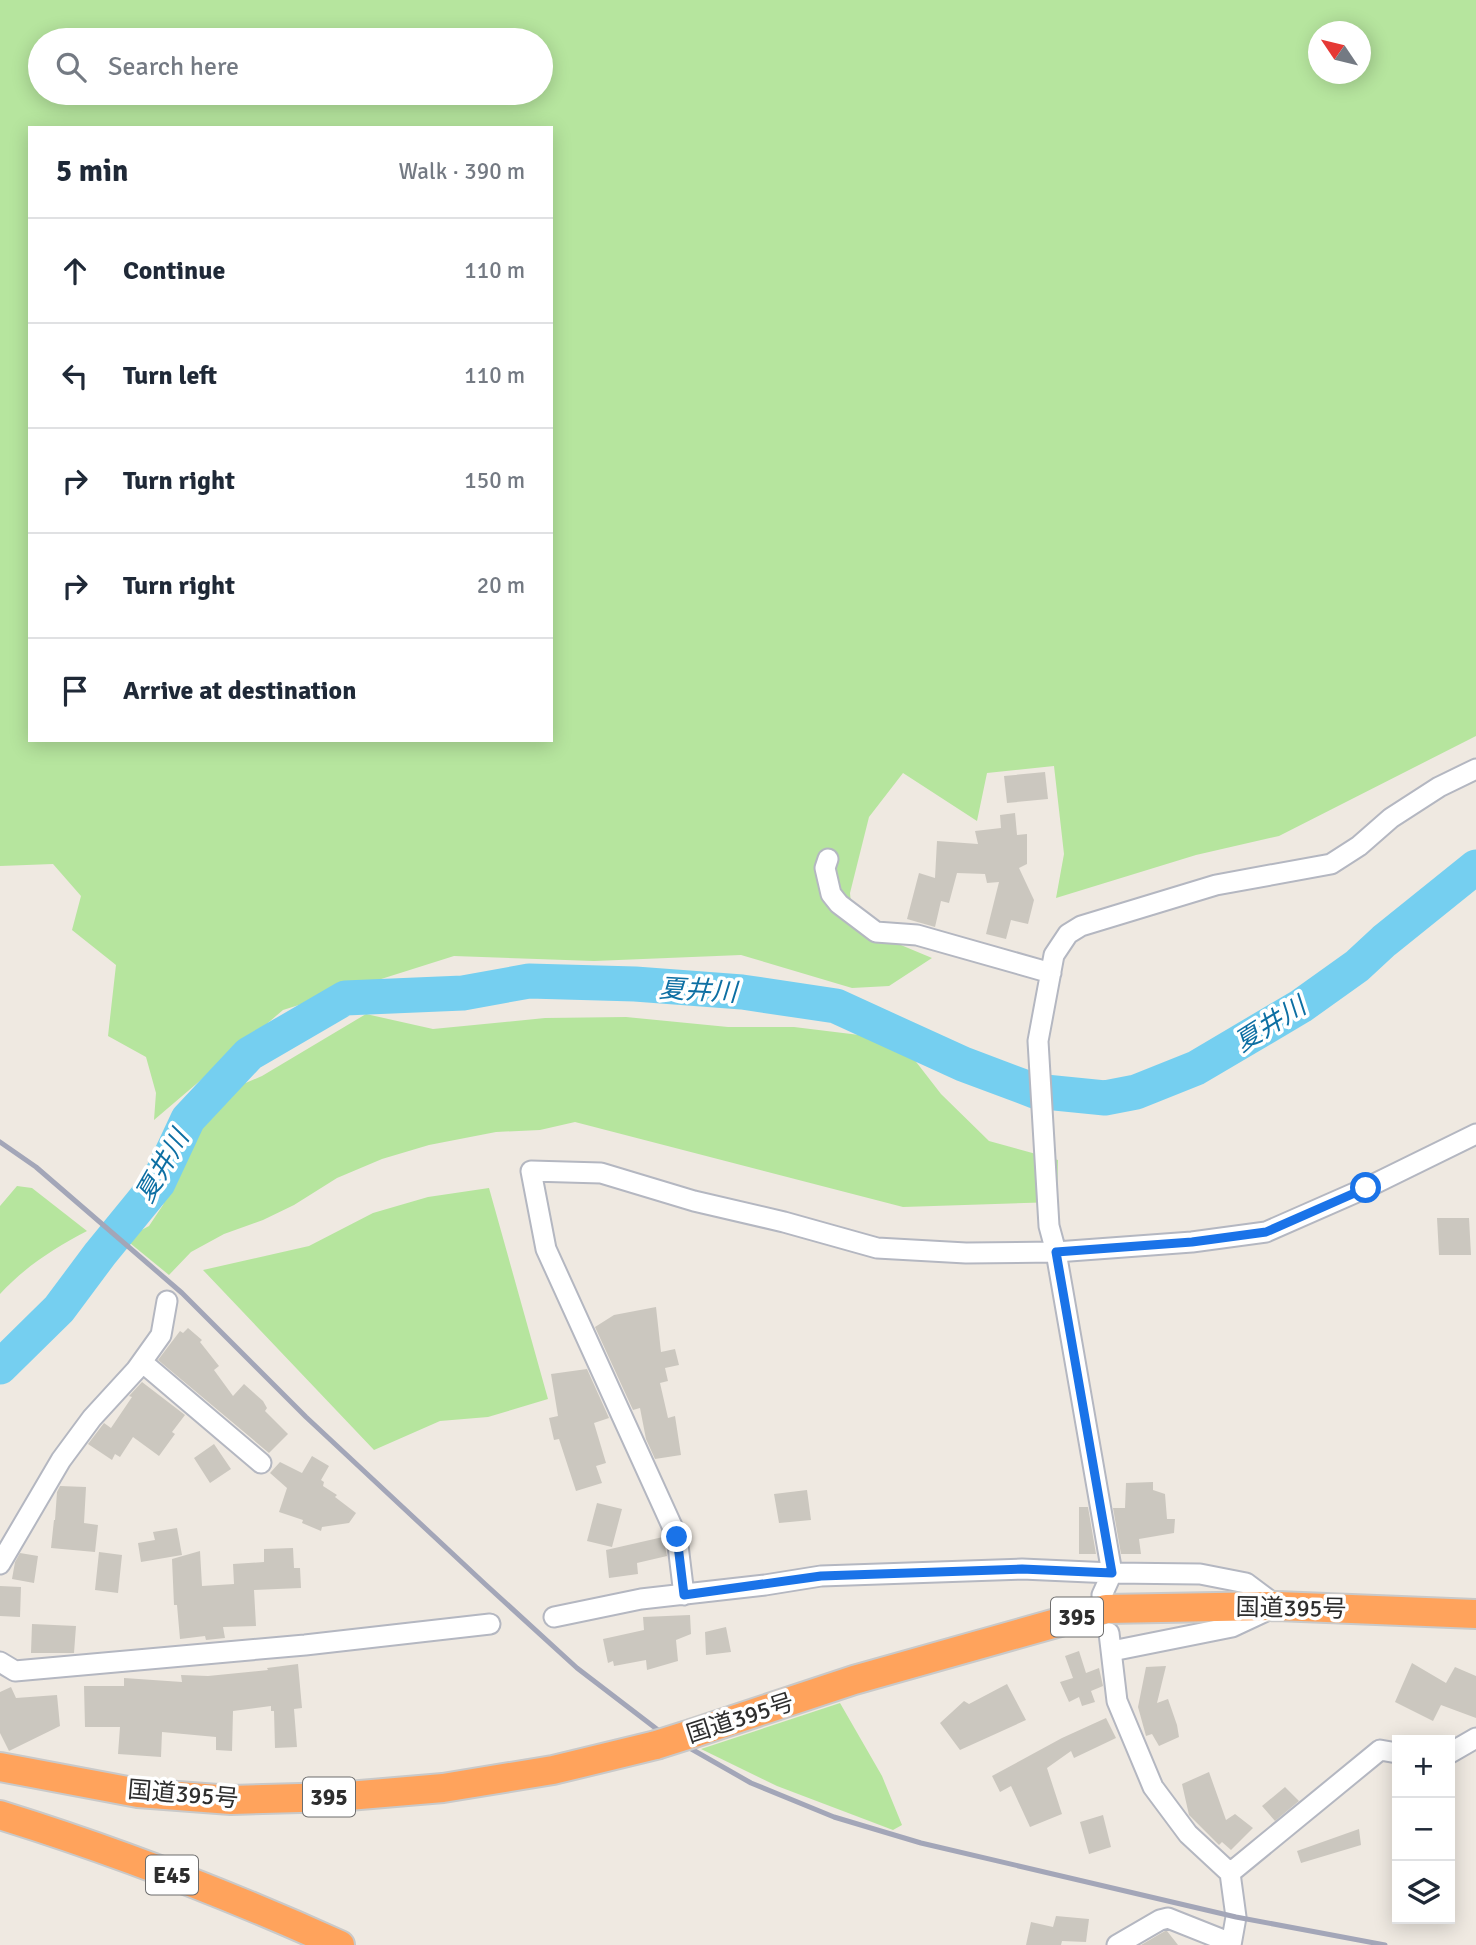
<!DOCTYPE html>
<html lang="en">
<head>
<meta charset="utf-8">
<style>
  body { margin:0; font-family:Signika,"Noto Sans JP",sans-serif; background:#f2f2f3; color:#1f2937 }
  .controls { position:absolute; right:21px; bottom:21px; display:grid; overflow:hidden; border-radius:0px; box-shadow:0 4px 18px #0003 }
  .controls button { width:63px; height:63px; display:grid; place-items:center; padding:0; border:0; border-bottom:2px solid #e0e1e3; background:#fff; color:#1f2937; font:35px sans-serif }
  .compass { position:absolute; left:1308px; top:21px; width:63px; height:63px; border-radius:50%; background:#fff; box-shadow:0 4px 18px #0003; rotate:305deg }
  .stop { position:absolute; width:21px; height:21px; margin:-16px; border:5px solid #1a73e8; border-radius:50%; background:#fff }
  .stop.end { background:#1a73e8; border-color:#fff; box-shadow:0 2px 7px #0008 }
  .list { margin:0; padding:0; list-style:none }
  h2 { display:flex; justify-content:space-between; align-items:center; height:91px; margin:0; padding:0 28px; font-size:30px }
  h2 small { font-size:23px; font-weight:400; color:#747a83 }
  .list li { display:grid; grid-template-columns:46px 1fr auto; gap:21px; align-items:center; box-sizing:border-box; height:105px; padding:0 28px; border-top:2px solid #e0e1e3 }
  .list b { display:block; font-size:26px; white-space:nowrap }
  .list em { font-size:23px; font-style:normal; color:#747a83 }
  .icon { flex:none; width:38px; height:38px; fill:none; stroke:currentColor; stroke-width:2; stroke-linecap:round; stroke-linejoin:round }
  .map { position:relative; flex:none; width:1476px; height:1945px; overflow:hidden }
  .search { position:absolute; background:#fff; box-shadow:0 4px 18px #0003; left:28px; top:28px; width:525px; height:77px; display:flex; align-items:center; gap:18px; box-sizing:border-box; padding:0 24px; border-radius:38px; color:#747a83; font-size:26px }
  .panel { position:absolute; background:#fff; box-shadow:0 4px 18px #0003; left:28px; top:126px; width:525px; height:616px; border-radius:0px }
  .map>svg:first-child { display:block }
  .green { fill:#b6e59e; fill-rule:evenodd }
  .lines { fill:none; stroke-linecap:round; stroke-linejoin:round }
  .river { stroke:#75cff0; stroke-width:35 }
  .building { fill:#cbc7bf }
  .minor-casing { stroke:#b4b7c1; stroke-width:23 }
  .highway-casing { stroke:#c9c9c9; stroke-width:32 }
  .minor { stroke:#fff; stroke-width:19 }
  .highway { stroke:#ffa35c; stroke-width:28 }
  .rail { stroke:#a3a6b8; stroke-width:5 }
  .highway-bridge-casing { stroke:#c9c9c9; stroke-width:32; stroke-linecap:butt }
  .highway-bridge { stroke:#ffa35c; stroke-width:28 }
  .route { stroke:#1a73e8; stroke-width:9 }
  .labels { text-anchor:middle; stroke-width:7; stroke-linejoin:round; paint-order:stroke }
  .shield { fill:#fff; stroke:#6d6d6d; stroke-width:2 }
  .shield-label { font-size:23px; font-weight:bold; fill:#2e2e2e }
  .street-label { font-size:24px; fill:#2e2e2e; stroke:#fff }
  .water-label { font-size:26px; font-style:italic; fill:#0d6fa3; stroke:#fff }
</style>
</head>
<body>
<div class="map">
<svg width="1476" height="1945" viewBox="0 0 1476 1945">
  <rect width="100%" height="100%" fill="#efe9e1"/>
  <path class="green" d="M0 0H1476V736L1279 836 1196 855 1056 898 1064 854 1054 766 987 773 977 821 903 773 869 817 850 893 853 925 932 958 889 986 852 988 741 955 594 961 454 956 283 1010 154 1120 156 1093 146 1057 108 1036 116 965 72 930 81 896 53 864 0 866ZM1318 32H1360V74H1318ZM40 40H541V93H40ZM30 128H551V740H30Z
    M366 1014 433 1029 545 1018 626 1017 728 1027H794L892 1039 910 1054 941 1094 989 1141 1058 1160 1057 1202 903 1207 575 1122 540 1130 496 1132 429 1145 382 1159 337 1178 294 1205 263 1220 224 1234 191 1252 169 1275 125 1239 149 1226 163 1205 190 1134 227 1091 262 1076Z
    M17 1186 32 1188 87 1231C54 1248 25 1267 0 1294V1206Z
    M489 1188 548 1399 488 1417 440 1421 374 1450 203 1270 309 1246 373 1213 428 1197Z
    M840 1703 882 1776 902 1825 893 1830 777 1786 701 1749Z"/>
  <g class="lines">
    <path class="river" d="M0 1367 59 1309 100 1254 158 1183 188 1119 249 1054 345 998 463 993 529 981 635 984 742 992 836 1006 963 1064 1035 1091 1105 1098 1136 1092 1196 1068 1301 1006 1357 966 1384 941 1476 867"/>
  </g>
  <path class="building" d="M1045 772 1048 799 1007 803 1004 776Z
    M1015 813 1017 835 1027 834V864L1019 868 1034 900 1028 924 1011 920 1006 939 986 934 999 882 987 883 985 874 957 873 949 903 941 901 935 927 907 919 919 873 935 878 937 841 978 844 975 831 1001 828 1000 815Z
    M1437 1218H1469L1471 1255H1439Z
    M656 1307 661 1352 675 1349 679 1365 665 1368 668 1381 660 1383 668 1418 675 1416 681 1455 655 1459 646 1439 640 1408 633 1410 595 1327 614 1315Z
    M188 1328 202 1340 200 1342 219 1366 214 1370 233 1396 244 1384 263 1401 267 1408 265 1411 288 1434 269 1453 158 1360 180 1331 183 1333Z
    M587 1369 609 1418 594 1423 606 1463 596 1466 602 1483 576 1491 559 1439 554 1440 549 1418 558 1416 551 1374Z
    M142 1382 185 1415 172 1432 175 1434 159 1456 133 1437 120 1457 115 1454 112 1460 88 1444 104 1423 111 1428 132 1397 129 1396Z
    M214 1444 231 1469 210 1483 194 1458Z
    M312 1456 329 1466 321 1480 324 1482 323 1486 337 1495 335 1497 356 1513 349 1523 322 1527 321 1531 302 1523 303 1520 279 1512 287 1488 270 1473 280 1462 302 1473Z
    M1153 1482V1490L1165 1494 1167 1519H1175L1174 1533 1139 1539 1141 1554H1121L1113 1508H1125L1126 1483Z
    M60 1486 86 1487 84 1523 98 1525 95 1552 51 1548 54 1520H55L57 1492Z
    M807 1490 811 1520 779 1523 774 1494Z
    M597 1503 622 1509 612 1547 587 1541Z
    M1079 1507H1088L1096 1554H1079Z
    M177 1528 182 1555 141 1562 138 1543 155 1540 153 1532Z
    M663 1537 667 1556 637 1563 638 1574 609 1578 606 1550Z
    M293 1548 294 1568H300L301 1588 254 1590 256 1626 223 1627 225 1638 206 1640 205 1636 180 1639 177 1605H174L172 1559 200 1551 202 1586 234 1584 233 1564 264 1562V1549Z
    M99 1552 122 1555 118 1593 95 1590Z
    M20 1553 38 1556 34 1583 12 1579 15 1562Z
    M0 1586 21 1587 20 1617 0 1616Z
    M690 1615 691 1634 676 1640 678 1661 647 1670 646 1660 614 1666 613 1661 608 1663 603 1639 644 1630 643 1617Z
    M32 1624 76 1626 74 1653H31Z
    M726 1627 731 1652 706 1655 705 1632Z
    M1079 1651 1086 1673 1099 1668 1103 1686 1091 1691 1095 1702 1082 1706 1079 1697 1069 1702 1060 1682 1073 1678 1065 1656Z
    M1412 1663 1446 1683 1455 1667 1476 1676V1718L1441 1705 1433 1721 1395 1702Z
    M298 1664 302 1708 294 1709 297 1747 275 1748 274 1711H271V1706L233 1711 232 1751 216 1750V1737L162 1732 161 1757 118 1754 120 1727H85L84 1686H124V1678L182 1682 181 1675 208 1676 268 1670 267 1668Z
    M1166 1666 1157 1703 1168 1699 1177 1725 1179 1737 1159 1746 1152 1734 1146 1736 1138 1707 1146 1667Z
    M1007 1684 1026 1720 960 1750 940 1723 964 1701 969 1704Z
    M11 1687 16 1698 57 1695 60 1726 9 1751 0 1733V1692Z
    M1106 1718 1116 1738 1074 1758 1071 1751 1047 1768 1062 1814 1030 1827 1011 1786 1000 1792 992 1776 1062 1738Z
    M1209 1772 1226 1820 1235 1814 1253 1828 1231 1850 1222 1842 1219 1845 1189 1815 1182 1784Z
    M1285 1787 1299 1801 1275 1821 1262 1806Z
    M1103 1815 1111 1847 1089 1854 1080 1822Z
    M1359 1829 1361 1845 1301 1863 1297 1851Z
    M1056 1916 1089 1919 1086 1942 1062 1941 1061 1945H1026L1031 1922 1053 1927Z
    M1167 1931 1178 1945H1141L1165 1931Z"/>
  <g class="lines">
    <defs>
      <path id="minor" d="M828 859 825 868 831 894 839 904 876 932 917 935 1051 973
        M142 1362 261 1463
        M0 1564 61 1460 92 1418 136 1370 161 1335 167 1301
        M684 1595 677 1537 546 1249 531 1171 601 1173 694 1201 784 1222 877 1248 966 1253 1056 1252 1192 1242 1266 1232 1366 1188 1476 1134
        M1102 1595 1112 1573 1056 1252 1049 1226 1038 1041 1054 955 1068 934 1081 926 1216 885 1331 864 1359 846 1391 818 1439 787 1476 769
        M554 1617 641 1599 765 1585 821 1576 1022 1569 1112 1573 1200 1574 1246 1583 1277 1606 1232 1627 1112 1651
        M1109 1633 1117 1701 1153 1787 1188 1834 1230 1873 1236 1917 1231 1945
        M0 1662 15 1671 305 1645 490 1624
        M1450 1753 1476 1738
        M1230 1873 1380 1750 1397 1753
        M1117 1945 1160 1920 1168 1918 1231 1943"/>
      <path id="highway" d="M694 1733 854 1680 1106 1609 1277 1606 1476 1614
        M0 1767 138 1793 231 1800 336 1797 443 1788 553 1770 656 1745
        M0 1815C116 1851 229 1895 340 1945"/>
    </defs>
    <use href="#minor" class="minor-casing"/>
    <use href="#highway" class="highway-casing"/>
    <use href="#minor" class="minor"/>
    <use href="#highway" class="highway"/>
    <path class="rail" d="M0 1142 36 1167 182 1293 306 1417 485 1584 577 1668 658 1730 751 1783 834 1817 921 1843 1236 1917 1385 1945"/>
    <defs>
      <path id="highway-bridge" d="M656 1745 694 1733"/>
    </defs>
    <use href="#highway-bridge" class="highway-bridge-casing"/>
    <use href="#highway-bridge" class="highway-bridge"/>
  </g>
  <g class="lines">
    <path class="route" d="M677 1537 684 1595 821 1576 1022 1569 1112 1573 1056 1252 1192 1242 1266 1232 1366 1188"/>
  </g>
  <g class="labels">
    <g class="shield">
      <rect x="1051" y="1597.5" width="52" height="39" rx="5"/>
      <rect x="303" y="1777.5" width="52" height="39" rx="5"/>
      <rect x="146" y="1855.5" width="52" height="39" rx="5"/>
    </g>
    <g class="shield-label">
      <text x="1077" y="1625">395</text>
      <text x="329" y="1805">395</text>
      <text x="172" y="1883">E45</text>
    </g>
    <g class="street-label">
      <text transform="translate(1291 1608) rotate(1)" y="8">国道395号</text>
      <text transform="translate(740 1718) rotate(-18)" y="8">国道395号</text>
      <text transform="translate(183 1794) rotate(5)" y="8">国道395号</text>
    </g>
    <g class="water-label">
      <text transform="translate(698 990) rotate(3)" y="9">夏井川</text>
      <text transform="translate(1270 1024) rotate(-32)" y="9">夏井川</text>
      <text transform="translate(162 1166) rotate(-60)" y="9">夏井川</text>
    </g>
  </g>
</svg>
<div class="controls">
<button>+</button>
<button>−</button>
<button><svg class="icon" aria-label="layers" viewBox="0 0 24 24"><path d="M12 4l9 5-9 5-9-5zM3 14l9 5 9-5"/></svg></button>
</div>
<svg class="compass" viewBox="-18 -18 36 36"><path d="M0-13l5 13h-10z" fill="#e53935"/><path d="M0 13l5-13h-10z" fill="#747a83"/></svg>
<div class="stop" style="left:1366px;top:1188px"></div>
<div class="stop end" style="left:677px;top:1537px"></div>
<div class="search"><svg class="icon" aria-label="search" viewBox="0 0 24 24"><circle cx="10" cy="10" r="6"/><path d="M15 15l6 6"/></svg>Search here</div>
<section class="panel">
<h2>5 min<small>Walk · 390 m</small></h2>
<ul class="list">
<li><svg class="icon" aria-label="ahead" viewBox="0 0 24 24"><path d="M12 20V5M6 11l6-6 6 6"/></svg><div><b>Continue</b></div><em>110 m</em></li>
<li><svg class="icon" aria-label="left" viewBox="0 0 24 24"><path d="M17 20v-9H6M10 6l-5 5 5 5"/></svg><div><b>Turn left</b></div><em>110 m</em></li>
<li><svg class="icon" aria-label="right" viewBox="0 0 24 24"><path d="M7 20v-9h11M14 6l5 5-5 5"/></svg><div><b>Turn right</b></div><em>150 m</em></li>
<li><svg class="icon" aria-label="right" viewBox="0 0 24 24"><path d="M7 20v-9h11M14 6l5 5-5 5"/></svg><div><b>Turn right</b></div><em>20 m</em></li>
<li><svg class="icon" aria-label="arrive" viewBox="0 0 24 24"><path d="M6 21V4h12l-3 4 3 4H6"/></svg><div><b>Arrive at destination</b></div></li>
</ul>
</section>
</div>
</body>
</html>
